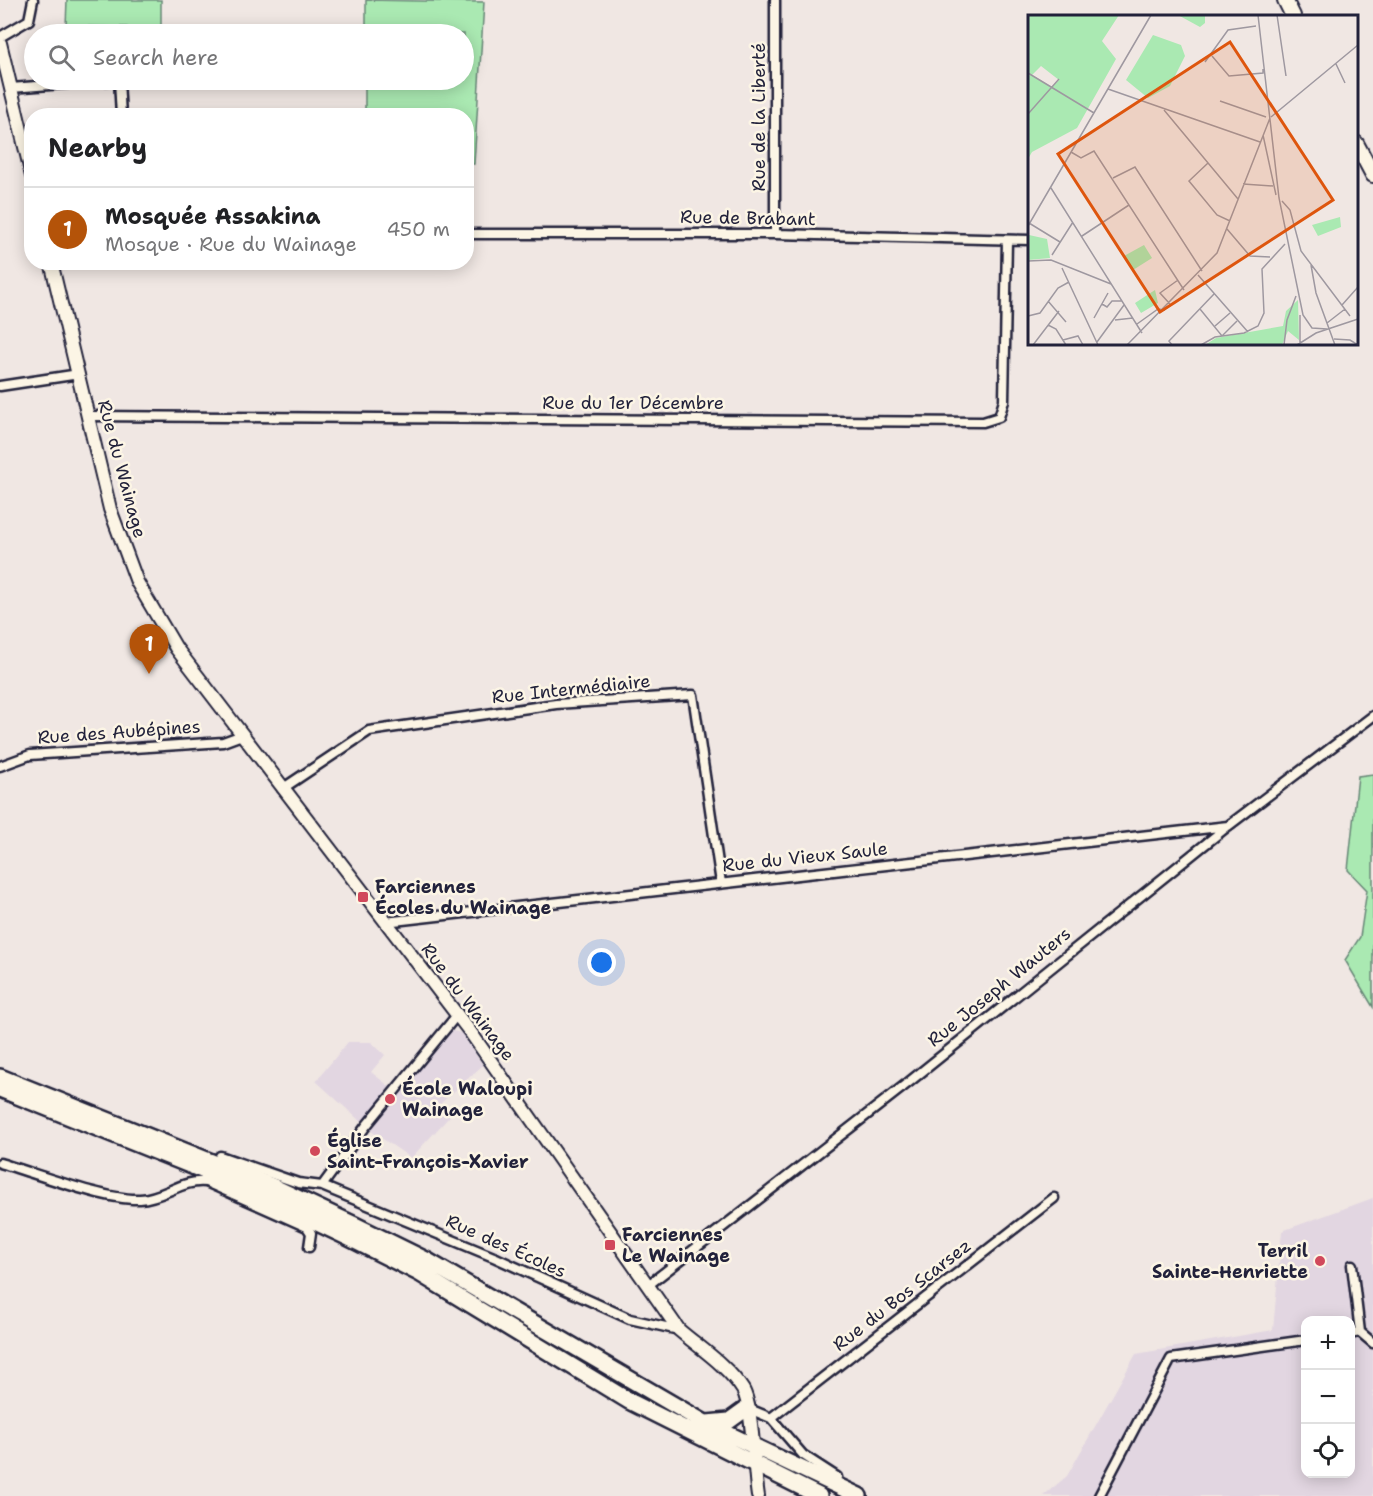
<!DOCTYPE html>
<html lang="en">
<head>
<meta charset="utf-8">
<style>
  body { margin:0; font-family:"Shantell Sans",sans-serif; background:#f2f2f2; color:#202124 }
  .controls { position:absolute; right:18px; bottom:18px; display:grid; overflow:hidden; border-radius:12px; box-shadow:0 3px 15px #0003 }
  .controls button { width:54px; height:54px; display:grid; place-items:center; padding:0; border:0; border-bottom:2px solid #e0e0e0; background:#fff; color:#202124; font:30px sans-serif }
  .you { position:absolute; left:602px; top:963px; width:21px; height:21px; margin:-15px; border:4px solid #fff; border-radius:50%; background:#1a73e8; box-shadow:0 0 0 9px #1a73e833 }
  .badge { display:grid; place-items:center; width:39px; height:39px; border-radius:50%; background:#b45309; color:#fff; font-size:20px; font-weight:700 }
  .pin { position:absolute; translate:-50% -50px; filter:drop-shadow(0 2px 3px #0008) }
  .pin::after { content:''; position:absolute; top:32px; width:21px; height:18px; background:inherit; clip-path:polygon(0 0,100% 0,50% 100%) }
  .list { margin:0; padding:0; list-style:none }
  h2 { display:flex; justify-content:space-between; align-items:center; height:78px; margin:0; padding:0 24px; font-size:26px }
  h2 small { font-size:20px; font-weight:400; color:#757577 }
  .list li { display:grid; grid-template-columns:39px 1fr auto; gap:18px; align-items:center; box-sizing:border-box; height:84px; padding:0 24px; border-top:2px solid #e0e0e0 }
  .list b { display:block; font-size:22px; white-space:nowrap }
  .list p { margin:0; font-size:20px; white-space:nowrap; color:#757577 }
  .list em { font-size:20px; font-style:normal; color:#757577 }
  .icon { flex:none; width:33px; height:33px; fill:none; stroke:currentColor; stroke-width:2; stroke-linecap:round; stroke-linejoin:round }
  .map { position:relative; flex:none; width:1373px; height:1496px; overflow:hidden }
  .search { position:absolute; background:#fff; box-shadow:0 3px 15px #0003; left:24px; top:24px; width:450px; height:66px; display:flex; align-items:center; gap:15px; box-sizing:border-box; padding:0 21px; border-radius:33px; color:#757577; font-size:22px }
  .panel { position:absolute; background:#fff; box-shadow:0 3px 15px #0003; left:24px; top:108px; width:450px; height:162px; border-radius:24px }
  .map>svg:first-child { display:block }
  .built { fill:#e2d6e1; fill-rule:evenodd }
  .green { fill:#aae9b2; stroke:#668676; stroke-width:1.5 }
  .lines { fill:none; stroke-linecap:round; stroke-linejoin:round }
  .street-casing { stroke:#22223b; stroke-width:13 }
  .secondary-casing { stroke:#22223b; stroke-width:16 }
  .primary-casing { stroke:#22223b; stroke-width:18 }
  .highway-casing { stroke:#22223b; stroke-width:20 }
  .street { stroke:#fcf5e5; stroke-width:8 }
  .secondary { stroke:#fcf5e5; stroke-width:12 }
  .primary { stroke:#fcf5e5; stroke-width:14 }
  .highway { stroke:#fcf5e5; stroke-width:15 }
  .poi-dot { fill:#d1495b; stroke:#fcf5e5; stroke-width:2 }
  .labels { text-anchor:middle; stroke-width:5; stroke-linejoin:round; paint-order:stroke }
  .street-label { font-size:18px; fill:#22223b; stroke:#fcf5e5 }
  .poi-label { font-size:18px; font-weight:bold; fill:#22223b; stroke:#fcf5e5; text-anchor:start }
  .inset-road { fill:none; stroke:#9e98a0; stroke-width:1.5 }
  .view { fill:#de560e; fill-opacity:0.15; stroke:#de560e; stroke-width:3 }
  .inset-edge { fill:none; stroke:#22223b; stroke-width:3 }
</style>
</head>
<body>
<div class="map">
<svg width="1373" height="1496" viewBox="0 0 1373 1496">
  <rect width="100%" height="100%" fill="#f0e7e3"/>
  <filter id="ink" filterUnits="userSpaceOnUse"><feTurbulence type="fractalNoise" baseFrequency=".0167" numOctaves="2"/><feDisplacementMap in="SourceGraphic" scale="12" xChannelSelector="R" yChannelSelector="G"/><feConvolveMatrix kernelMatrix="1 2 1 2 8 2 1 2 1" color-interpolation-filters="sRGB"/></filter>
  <g filter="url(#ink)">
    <path class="built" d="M448 1030 461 1033 483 1065 440 1104 450 1116 411 1158 371 1131 316 1081 348 1042H371L385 1055 371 1072 399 1094Z
      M1373 1198V1496H1043L1067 1476 1136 1354 1273 1330 1282 1231ZM1306 1320H1350V1474H1306Z"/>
    <path class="green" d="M67 0H161V34H128L127 27 66 26Z
      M366 0 484 2 474 164H467L466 116 365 115V80H464V34H366Z
      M1373 774V1007L1345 960 1360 937 1367 890 1348 870 1358 776Z"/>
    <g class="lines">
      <defs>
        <path id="street" d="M0 37 29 20 33 0
          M119 80 121 116
          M11 88 115 80
          M466 234H775L1030 240
          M775 234V0
          M0 386 79 374
          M88 416 983 422 999 417 1004 401 1007 240
          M0 766 30 755 223 742 242 735
          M282 789 369 731 556 704 693 695 721 883
          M385 922 1228 826
          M220 1156 298 1183 322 1186 496 1258 630 1319 679 1330
          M0 1163C35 1173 107 1201 140 1199 164 1198 183 1179 206 1182L307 1227 311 1233 309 1247
          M322 1186 366 1126 457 1015
          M1352 1265 1360 1332 1373 1343
          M647 1286 909 1082 1228 826 1373 716
          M1350 1334 1360 1332
          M747 1408 771 1418 803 1455 837 1477
          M771 1418 1054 1198
          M1099 1496 1171 1359 1306 1340"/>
        <path id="secondary" d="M0 43 32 176
          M51 262 110 509 137 582 176 648 471 1033 679 1330C700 1348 728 1366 743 1390 753 1407 754 1473 758 1496"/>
        <path id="primary" d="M1285 0 1293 16
          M1356 143 1373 175"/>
        <path id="highway" d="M0 1077 274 1187 355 1225 426 1260 705 1423 859 1496
          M0 1089 227 1180 349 1238 419 1273 629 1401 819 1496
          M707 1423 729 1421 747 1408"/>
      </defs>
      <use href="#street" class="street-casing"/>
      <use href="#secondary" class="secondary-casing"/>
      <use href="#primary" class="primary-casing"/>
      <use href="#highway" class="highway-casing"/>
      <use href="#street" class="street"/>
      <use href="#secondary" class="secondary"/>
      <use href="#primary" class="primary"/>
      <use href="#highway" class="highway"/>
    </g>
  </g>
  <g class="poi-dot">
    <rect x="357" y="891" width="12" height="12" rx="3"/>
    <circle cx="390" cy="1099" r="6"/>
    <circle cx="315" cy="1151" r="6"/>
    <rect x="604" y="1239" width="12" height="12" rx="3"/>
    <circle cx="1320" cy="1261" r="6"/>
  </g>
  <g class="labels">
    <g class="street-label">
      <text transform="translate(759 117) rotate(-90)" y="6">Rue de la Liberté</text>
      <text transform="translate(748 218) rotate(1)" y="6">Rue de Brabant</text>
      <text x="633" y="409">Rue du 1er Décembre</text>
      <text transform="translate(122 469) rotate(75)" y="6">Rue du Wainage</text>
      <text transform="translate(571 689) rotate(-6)" y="6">Rue Intermédiaire</text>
      <text transform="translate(119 732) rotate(-4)" y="6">Rue des Aubépines</text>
      <text transform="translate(805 857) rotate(-6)" y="6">Rue du Vieux Saule</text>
      <text transform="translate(999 987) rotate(-39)" y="6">Rue Joseph Wauters</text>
      <text transform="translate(468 1002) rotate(53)" y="6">Rue du Wainage</text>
      <text transform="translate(506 1246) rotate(24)" y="6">Rue des Écoles</text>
      <text transform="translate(902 1295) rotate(-38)" y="6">Rue du Bos Scarsez</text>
    </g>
    <g class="poi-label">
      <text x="375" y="893">Farciennes<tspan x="375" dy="21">Écoles du Wainage</tspan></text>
      <text x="402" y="1095">École Waloupi<tspan x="402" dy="21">Wainage</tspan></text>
      <text x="327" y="1147">Église<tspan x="327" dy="21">Saint-François-Xavier</tspan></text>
      <text x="622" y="1241">Farciennes<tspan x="622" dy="21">Le Wainage</tspan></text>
      <text x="1308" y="1257" text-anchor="end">Terril<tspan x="1308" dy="21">Sainte-Henriette</tspan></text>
    </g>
  </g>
  <g transform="translate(1028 15)">
    <rect width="330" height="330" fill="#f0e7e3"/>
    <path d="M0 0H91L74 26 88 44 49 113 4 137 0 144ZM13 51 31 65 24 72 4 60ZM150 0H177V8L172 12ZM125 20 153 30 157 41 142 71 120 83 98 65ZM312 202 313 212 290 221 284 210ZM1 220 19 224 22 243 0 245ZM116 230 124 243 105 255 96 241ZM127 275 130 288 113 298 107 288ZM270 285 271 325 260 316 254 330H177L188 323 255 311 258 296Z" fill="#aae9b2" fill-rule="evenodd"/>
    <path class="inset-road" d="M230 0 251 183 275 300 284 313 299 314M249 0 258 61M184 41 201 61 235 58V54M177 47 200 15 228 11M308 49 317 68M0 58 66 98M80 74 232 127M192 86 238 102M136 95 210 184M0 99 31 64M243 102 330 30M235 120 248 180M43 137 53 143 66 136 156 275M180 148 161 166 189 200 202 206M85 163 107 152 174 256M215 169 245 171M23 173 114 318M254 186 262 195 273 236 322 301M1 208 32 227M0 211 123 0M199 214 222 241 242 242M54 221 101 190M24 240 45 207M0 246 23 245 83 269M283 250 288 278 307 330M34 253 70 330M170 260 220 317M20 286 38 307M74 289 79 292 84 286H94M142 289 132 278 150 265M314 290 330 272M172 294 194 321 209 306M272 300V328M0 301 12 298 30 273 41 267M66 303 80 278M87 305 105 303M299 308 317 294M109 309 130 294 137 295M20 310 28 314 38 330M187 311 202 298M306 324 322 325 330 330M35 325 50 321 55 330M69 327 96 290M5 330 31 296M99 330 189 238 242 103M144 330 141 326 186 279M173 330 187 322 216 318 230 311 236 298 234 254 257 229M256 330 259 305 268 281M269 330 288 318 330 304"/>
    <path class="view" d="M202 27 305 185 132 297 30 139Z"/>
    <rect width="330" height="330" class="inset-edge"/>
  </g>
</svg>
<div class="controls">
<button>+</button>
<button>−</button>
<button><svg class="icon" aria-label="locate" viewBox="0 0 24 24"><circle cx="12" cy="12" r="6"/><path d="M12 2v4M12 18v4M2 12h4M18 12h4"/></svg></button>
</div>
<div class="you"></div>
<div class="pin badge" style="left:149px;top:674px">1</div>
<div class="search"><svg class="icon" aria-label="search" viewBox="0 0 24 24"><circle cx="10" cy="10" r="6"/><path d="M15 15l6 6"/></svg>Search here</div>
<section class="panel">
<h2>Nearby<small></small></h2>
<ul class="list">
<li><span class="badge">1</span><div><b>Mosquée Assakina</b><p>Mosque · Rue du Wainage</p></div><em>450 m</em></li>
</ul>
</section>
</div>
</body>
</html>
